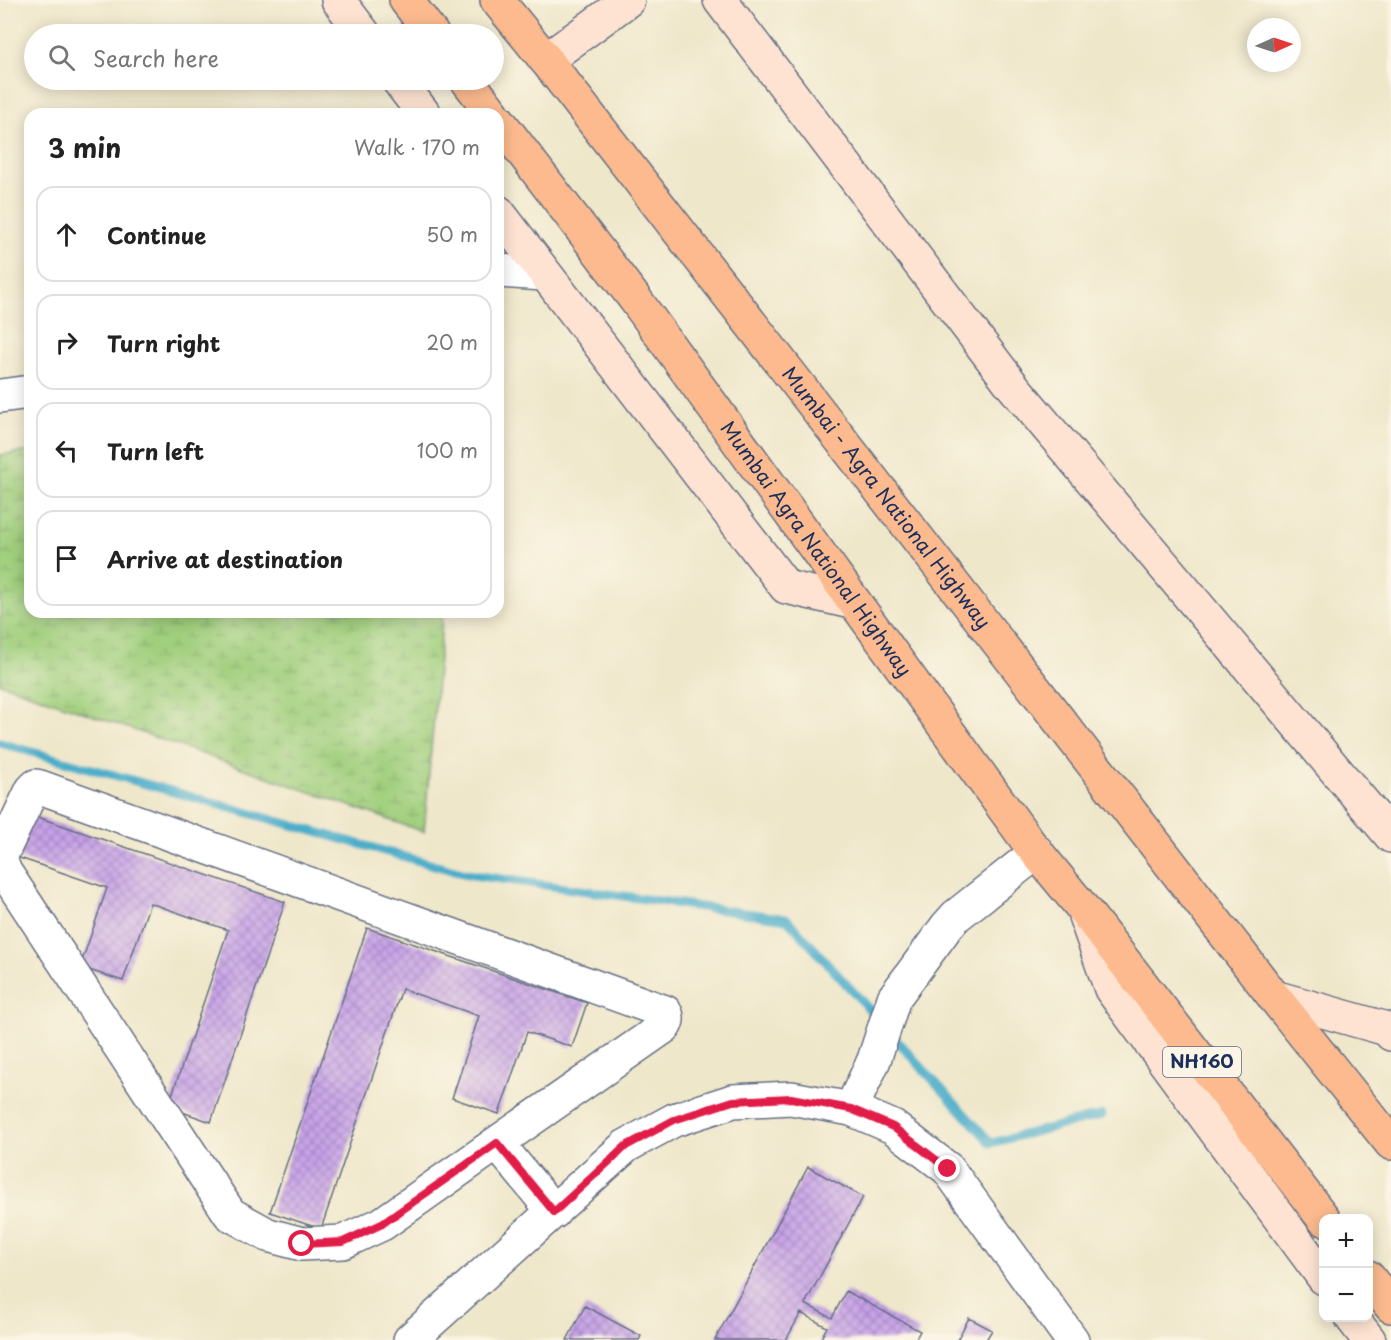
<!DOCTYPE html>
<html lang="en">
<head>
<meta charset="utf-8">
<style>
  body { margin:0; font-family:"Playpen Sans",sans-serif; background:#f2f2f2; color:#222 }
  .controls { position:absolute; right:18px; bottom:18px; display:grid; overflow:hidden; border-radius:12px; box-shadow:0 3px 15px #0003 }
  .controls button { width:54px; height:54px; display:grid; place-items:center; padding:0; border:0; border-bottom:2px solid #e0e0e0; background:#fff; color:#222; font:30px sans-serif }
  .compass { position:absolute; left:1247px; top:18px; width:54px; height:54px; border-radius:50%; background:#fff; box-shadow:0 3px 15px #0003; rotate:87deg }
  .stop { position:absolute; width:18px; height:18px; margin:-14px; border:4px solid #e11d48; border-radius:50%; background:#fff }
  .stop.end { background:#e11d48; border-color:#fff; box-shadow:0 2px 6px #0008 }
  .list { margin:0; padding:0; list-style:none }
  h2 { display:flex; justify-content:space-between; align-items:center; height:78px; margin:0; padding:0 24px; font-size:26px }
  h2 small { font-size:20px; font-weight:400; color:#767676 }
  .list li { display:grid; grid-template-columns:39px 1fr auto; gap:18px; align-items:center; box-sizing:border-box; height:96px; margin:0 12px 12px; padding:0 12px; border:2px solid #e0e0e0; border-radius:18px }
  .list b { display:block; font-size:22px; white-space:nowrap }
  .list em { font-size:20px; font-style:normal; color:#767676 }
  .icon { flex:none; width:33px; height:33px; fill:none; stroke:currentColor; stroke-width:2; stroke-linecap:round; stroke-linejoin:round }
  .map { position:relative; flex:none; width:1391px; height:1340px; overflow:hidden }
  .search { position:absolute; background:#fff; box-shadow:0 3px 15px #0003; left:24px; top:24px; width:480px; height:66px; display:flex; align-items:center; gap:15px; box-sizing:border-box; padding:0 21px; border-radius:33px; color:#767676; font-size:22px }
  .panel { position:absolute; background:#fff; box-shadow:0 3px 15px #0003; left:24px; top:108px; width:480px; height:510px; border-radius:18px }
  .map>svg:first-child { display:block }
  .wetland { fill:url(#wetland-marsh); stroke:#5e7f6e; stroke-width:1.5 }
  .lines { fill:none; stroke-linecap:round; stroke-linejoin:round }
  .stream { stroke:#4badca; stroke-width:9 }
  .building { fill:url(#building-cross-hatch) }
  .street-casing { stroke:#656f84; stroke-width:36 }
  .secondary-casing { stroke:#656f84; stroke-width:36 }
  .highway-casing { stroke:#656f84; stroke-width:36 }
  .street { stroke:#fff; stroke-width:33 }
  .secondary { stroke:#fee3d2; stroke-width:33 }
  .highway { stroke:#fcba8e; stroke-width:33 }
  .route { stroke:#e11d48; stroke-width:8 }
  .labels { text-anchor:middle; stroke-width:4.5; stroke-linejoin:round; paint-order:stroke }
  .shield { fill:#fcf5e5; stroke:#5e6a86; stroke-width:1.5 }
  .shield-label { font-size:18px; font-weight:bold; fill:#1b2f5e }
  .street-label { font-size:20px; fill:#1b2f5e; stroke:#fcf5e5 }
</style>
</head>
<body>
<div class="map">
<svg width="1391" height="1340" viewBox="0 0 1391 1340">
  <defs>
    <pattern id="wetland-marsh" width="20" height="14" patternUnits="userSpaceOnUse" patternTransform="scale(1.5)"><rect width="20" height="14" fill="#a0cf7d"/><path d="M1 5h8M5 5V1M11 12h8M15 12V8" fill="none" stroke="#89b26e"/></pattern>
    <pattern id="building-cross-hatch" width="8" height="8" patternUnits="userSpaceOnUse" patternTransform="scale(1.5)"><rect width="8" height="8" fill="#c7a2e8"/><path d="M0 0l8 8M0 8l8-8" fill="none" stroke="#a184bf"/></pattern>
  </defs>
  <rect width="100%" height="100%" fill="#fcf5e5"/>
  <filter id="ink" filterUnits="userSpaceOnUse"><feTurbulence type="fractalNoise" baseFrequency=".0167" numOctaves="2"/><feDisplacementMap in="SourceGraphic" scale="12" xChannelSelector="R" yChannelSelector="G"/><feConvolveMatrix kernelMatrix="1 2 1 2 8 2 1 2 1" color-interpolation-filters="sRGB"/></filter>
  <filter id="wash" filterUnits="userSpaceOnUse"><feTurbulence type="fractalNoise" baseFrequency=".008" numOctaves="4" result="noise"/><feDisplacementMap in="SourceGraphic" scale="24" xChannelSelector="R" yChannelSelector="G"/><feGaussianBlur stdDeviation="1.35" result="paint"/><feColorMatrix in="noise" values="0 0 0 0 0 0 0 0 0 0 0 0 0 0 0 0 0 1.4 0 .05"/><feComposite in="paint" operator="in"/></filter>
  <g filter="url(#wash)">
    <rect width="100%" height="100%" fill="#efe7ca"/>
    <path class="wetland" d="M30 451V612H443L424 832 0 683V455Z"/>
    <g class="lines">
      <path class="stream" d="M0 743 466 874 787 919 879 1020
        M890 1033 991 1143 1102 1115"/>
    </g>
    <g id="blocks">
      <path class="building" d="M26 813 285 902 211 1122 168 1107 228 930 150 903 123 981 80 967 107 888 11 855Z
        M367 928 587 1003 572 1047 527 1032 499 1114 452 1098 479 1016 402 989 321 1229 270 1212Z
        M808 1167 863 1197 805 1304 832 1318 846 1291 920 1331 915 1340H820L827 1327 801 1313 786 1340H715Z
        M585 1306 641 1336 639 1340H567Z
        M969 1318 992 1330 986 1340H957Z"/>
    </g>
  </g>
  <g filter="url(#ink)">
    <use href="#blocks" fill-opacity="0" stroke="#656f84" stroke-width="1.5"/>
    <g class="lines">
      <defs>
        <path id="street" d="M498 271 544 274
          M0 396 30 392
          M851 1109 874 1060 894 998 947 926 956 916 1037 852
          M497 1143 664 1027C668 1021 668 1017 665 1012L40 787 36 786 32 790 2 853 1 862 5 872 230 1214 268 1235 302 1244 343 1242 382 1224 497 1143 554 1212
          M410 1340 626 1146 674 1120 733 1101 791 1098 851 1109 893 1127 948 1169 1072 1340"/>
        <path id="secondary" d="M338 0 364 34
          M720 0 1012 385 1391 836
          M546 60 628 0
          M398 80 424 114
          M498 212 786 587 855 603
          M1085 916 1111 989 1324 1278
          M1274 997 1387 1029 1391 1034
          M1352 1318 1369 1340"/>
        <g id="highway">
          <path d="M406 0 432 34"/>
          <path id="s1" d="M497 0 546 60 1274 997 1391 1143"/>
          <path d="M467 80 493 114"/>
          <path id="s2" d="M498 120 635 299 1029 843 1081 906 1324 1219"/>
          <path d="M1368 1277 1391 1306"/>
        </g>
      </defs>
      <use href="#street" class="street-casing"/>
      <use href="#secondary" class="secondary-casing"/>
      <use href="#highway" class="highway-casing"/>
      <use href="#street" class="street"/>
      <use href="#secondary" class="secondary"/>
      <use href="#highway" class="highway"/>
    </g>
  </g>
  <g class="lines" filter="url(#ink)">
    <path class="route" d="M302 1244 343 1242 382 1224 497 1143 554 1212 626 1146 674 1120 733 1101 791 1098 851 1109 893 1127 948 1169"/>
  </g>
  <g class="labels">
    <rect class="shield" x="1163" y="1047" width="78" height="30" rx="4.5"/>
    <g class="shield-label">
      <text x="1202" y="1068">NH160</text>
    </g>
    <g class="street-label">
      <text dy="7" stroke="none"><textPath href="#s1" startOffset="632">Mumbai - Agra National Highway</textPath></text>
      <text dy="7" stroke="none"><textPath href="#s2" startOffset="534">Mumbai Agra National Highway</textPath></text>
    </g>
  </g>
</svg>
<div class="controls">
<button>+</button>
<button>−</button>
</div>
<svg class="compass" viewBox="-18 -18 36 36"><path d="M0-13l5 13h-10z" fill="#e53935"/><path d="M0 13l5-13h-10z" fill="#767676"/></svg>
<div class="stop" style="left:302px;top:1244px"></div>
<div class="stop end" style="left:948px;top:1169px"></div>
<div class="search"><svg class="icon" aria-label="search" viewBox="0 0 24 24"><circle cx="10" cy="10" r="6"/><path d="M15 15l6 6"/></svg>Search here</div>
<section class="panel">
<h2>3 min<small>Walk · 170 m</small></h2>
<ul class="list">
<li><svg class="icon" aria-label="ahead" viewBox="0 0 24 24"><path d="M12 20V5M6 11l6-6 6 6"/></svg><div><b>Continue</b></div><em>50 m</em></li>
<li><svg class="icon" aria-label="right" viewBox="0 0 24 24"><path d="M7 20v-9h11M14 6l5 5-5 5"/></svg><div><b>Turn right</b></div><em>20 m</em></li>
<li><svg class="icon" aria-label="left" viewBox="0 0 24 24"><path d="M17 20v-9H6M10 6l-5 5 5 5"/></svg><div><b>Turn left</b></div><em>100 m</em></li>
<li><svg class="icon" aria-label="arrive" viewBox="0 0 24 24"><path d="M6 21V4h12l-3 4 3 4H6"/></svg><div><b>Arrive at destination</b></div></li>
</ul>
</section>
</div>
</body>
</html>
